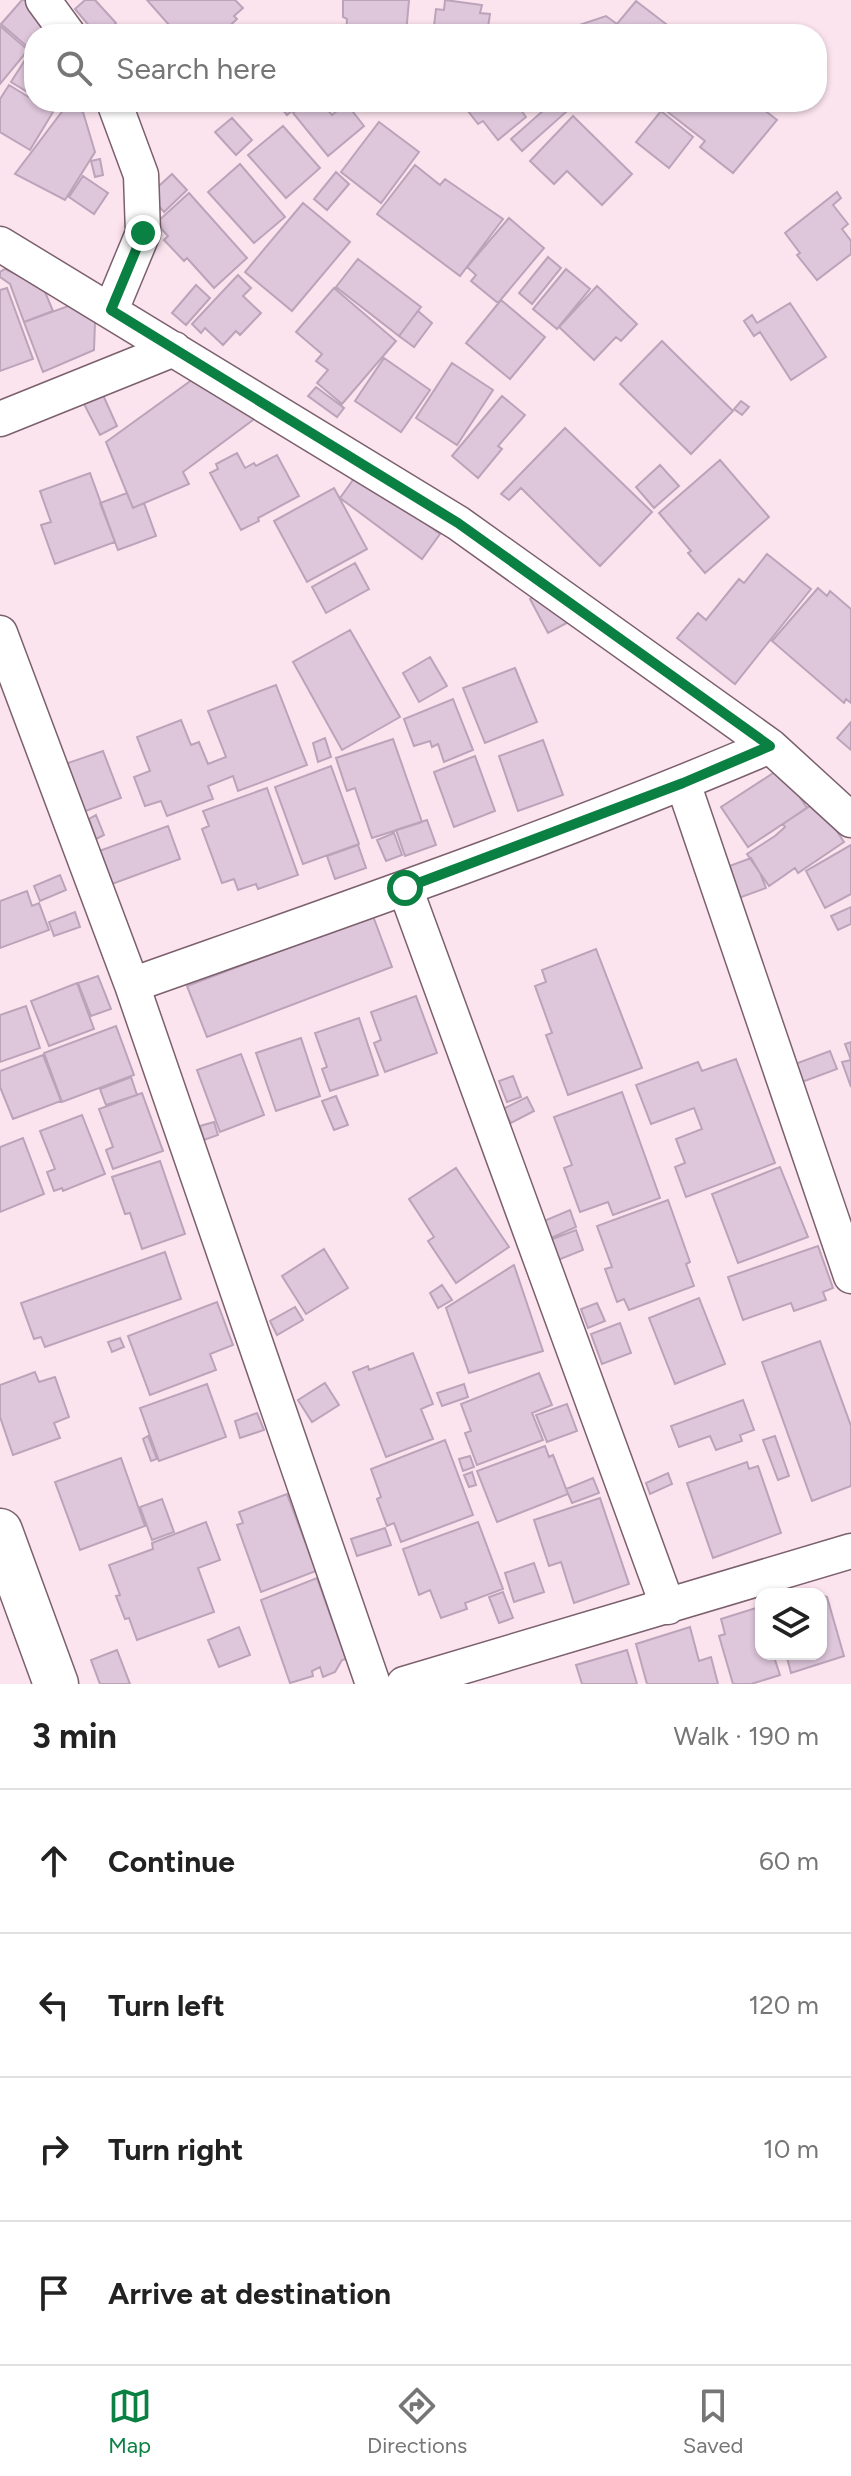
<!DOCTYPE html>
<html lang="en">
<head>
<meta charset="utf-8">
<style>
  body { margin:0; font-family:Figtree,sans-serif; background:#f2f2f2; color:#222 }
  .controls { position:absolute; right:24px; bottom:24px; display:grid; overflow:hidden; border-radius:16px; box-shadow:0 2px 6px #0004 }
  .controls button { width:72px; height:72px; display:grid; place-items:center; padding:0; border:0; border-bottom:2px solid #e0e0e0; background:#fff; color:#222; font:40px sans-serif }
  .stop { position:absolute; width:24px; height:24px; margin:-18px; border:6px solid #0b8043; border-radius:50%; background:#fff }
  .stop.end { background:#0b8043; border-color:#fff; box-shadow:0 2px 8px #0008 }
  .list { margin:0; padding:0; list-style:none }
  h2 { display:flex; justify-content:space-between; align-items:center; height:104px; margin:0; padding:0 32px; font-size:34px }
  h2 small { font-size:26px; font-weight:400; color:#767676 }
  .list li { display:grid; grid-template-columns:52px 1fr auto; gap:24px; align-items:center; box-sizing:border-box; height:144px; padding:0 32px; border-top:2px solid #e0e0e0 }
  .list b { display:block; font-size:30px; white-space:nowrap }
  .list em { font-size:26px; font-style:normal; color:#767676 }
  .icon { flex:none; width:44px; height:44px; fill:none; stroke:currentColor; stroke-width:2; stroke-linecap:round; stroke-linejoin:round }
  .map { position:relative; flex:none; width:851px; height:1684px; overflow:hidden }
  .search { position:absolute; background:#fff; box-shadow:0 2px 6px #0004; left:24px; right:24px; top:24px; height:88px; display:flex; align-items:center; gap:20px; box-sizing:border-box; padding:0 28px; border-radius:32px; color:#767676; font-size:30px }
  .sheet { height:680px; background:#fff }
  nav { display:flex; justify-content:space-around; align-items:center; box-sizing:border-box; height:112px; border-top:2px solid #e0e0e0; background:#fff; font-size:22px; color:#767676 }
  nav a { display:grid; justify-items:center; gap:4px }
  nav .on { color:#0b8043 }
  .map>svg:first-child { display:block }
  .building { fill:#dec6db; stroke:#bba4b9; stroke-width:2 }
  .lines { fill:none; stroke-linecap:round; stroke-linejoin:round }
  .minor-casing { stroke:#7b606d; stroke-width:37 }
  .tertiary-casing { stroke:#7b606d; stroke-width:47 }
  .minor { stroke:#fff; stroke-width:34 }
  .tertiary { stroke:#fff; stroke-width:44 }
  .route { stroke:#0b8043; stroke-width:10 }
</style>
</head>
<body>
<div class="map">
<svg width="851" height="1684" viewBox="0 0 851 1684">
  <rect width="100%" height="100%" fill="#fce4ef"/>
  <path class="building" d="M22 0H27L53 23 43 34H34V45L30 49 1 24Z
    M85 0H95L116 23 104 34H96L75 9Z
    M147 0H235L243 8 234 16 237 19 221 34H197L192 28 185 34H177Z
    M343 0H409L406 34H346L347 19 343 17Z
    M445 0 482 5 480 13 490 14 487 34H433L436 9 444 10Z
    M636 1 679 34H565L561 31 606 16 617 24Z
    M0 26 28 50 0 84Z
    M32 49 34 51V96L11 82Z
    M9 85 53 112 30 150 0 132V99Z
    M276 102H302L287 115Z
    M307 102H321L332 115 346 103 364 126 328 156 293 113Z
    M461 102H523L518 106 526 117 498 140 483 121 478 124Z
    M553 102H557L566 112 522 151 511 139Z
    M670 102H754L777 120 733 173 700 147 705 141 664 109Z
    M67 105 83 112 95 152 65 200 15 174Z
    M661 111 693 137 669 168 636 142Z
    M573 116 632 174 602 205 567 171 554 184 530 161Z
    M232 118 252 140 236 155 215 132Z
    M379 122 419 152 381 203 341 172Z
    M283 126 320 168 286 198 248 155Z
    M100 159 103 175 95 177 91 161Z
    M240 164 285 217 254 243 208 192Z
    M415 165 440 185 445 179 503 219 460 276 377 214Z
    M336 172 349 184 327 210 314 199Z
    M172 174 187 190 164 212 149 195Z
    M83 176 108 193 94 214 69 197Z
    M837 192 841 198 833 205 848 224 842 229 851 241V254L817 280 797 255 800 253 785 233Z
    M189 193 247 258 214 288 187 258 184 261 164 240 168 236 156 223Z
    M303 203 350 242 292 311 245 272Z
    M509 218 544 248 498 303 471 281 476 275 467 267Z
    M548 257 561 268 532 304 519 293Z
    M358 259 421 307 399 336 336 287Z
    M5 269 43 287 53 311 24 322 10 284 0 277V272Z
    M566 269 590 289 557 329 533 309Z
    M238 275 251 288 243 296 261 313 240 335 236 331 223 345 205 328 201 333 192 324Z
    M196 285 210 298 186 325 172 313Z
    M597 286 637 324 621 341 616 337 594 360 559 327Z
    M7 288 33 359 0 371V290Z
    M334 288 396 341 342 404 317 383 328 370 316 361 322 354 296 332Z
    M501 300 545 337 510 379 466 343Z
    M790 303 826 357 791 380 760 332 754 336 744 321 752 315 757 323Z
    M71 305 95 322 94 350 43 372 24 322Z
    M418 311 432 323 414 347 399 336Z
    M662 341 733 411 691 454 620 384Z
    M384 358 430 390 401 432 355 401Z
    M452 363 493 390 457 445 416 418Z
    M196 377 261 414 183 472 189 484 133 508 106 442Z
    M316 387 344 408 337 417 308 396Z
    M103 395 117 426 100 435 84 404Z
    M502 396 525 415 498 446 502 449 478 478 452 456Z
    M741 401 749 407 742 415 734 409Z
    M565 428 652 512 600 566 521 488 509 500 501 494Z
    M237 453 245 468 254 463 256 466 277 455 299 496 258 518 259 521 241 530 210 473 218 469 216 464Z
    M720 460 769 517 705 573 688 553 691 551 659 513Z
    M660 465 679 486 654 508 636 487Z
    M90 473 115 542 55 564 41 525 51 522 40 491Z
    M358 473 440 534 422 559 340 498Z
    M334 488 367 549 307 582 274 521Z
    M127 493 133 508 144 503 156 536 118 550 100 503Z
    M767 554 811 589 735 684 677 638 698 613 706 620 739 579 744 583Z
    M355 563 369 589 326 613 312 587Z
    M818 588 827 596 830 591 851 609V703L846 699 844 703 772 641Z
    M542 589 578 617 548 633 530 599Z
    M350 630 400 717 342 750 293 662Z
    M430 657 447 686 419 702 403 673Z
    M515 668 537 722 485 743 463 688Z
    M276 685 307 765 238 791 233 776 208 786 213 799 167 816 161 801 145 806 134 777 150 771 137 737 181 720 191 745 199 742 208 764 226 757 208 711Z
    M453 699 473 750 444 762 438 744 432 747 430 741 414 746 404 719Z
    M851 722V750L837 738Z
    M325 738 331 757 318 762 313 743Z
    M393 739 422 822 372 838 355 788 347 791 336 758Z
    M543 740 563 795 518 811 499 756Z
    M103 751 121 798 83 812 65 764Z
    M475 756 495 811 454 827 434 772Z
    M331 766 359 844 303 864 275 787Z
    M781 768 807 808 748 847 721 807Z
    M267 788 298 875 258 889 256 884 238 890 234 879 222 883 202 829 209 826 203 811Z
    M817 801 844 842 798 873 795 868 769 886 747 854 775 836 785 827 783 824Z
    M96 815 104 835 96 839 89 819Z
    M427 820 436 845 405 856 396 830Z
    M168 826 180 859 112 884 99 851Z
    M394 833 402 855 386 861 377 840Z
    M358 845 366 868 335 879 327 856Z
    M851 845V894L825 908 806 871Z
    M751 858 760 873 766 888 736 899 724 868Z
    M60 875 66 890 40 901 34 886Z
    M27 891 32 906 39 903 49 930 0 948V901Z
    M851 907V924L838 930 831 916Z
    M75 912 80 927 54 936 49 922Z
    M373 916 392 967 207 1037 187 986Z
    M596 949 642 1068 568 1095 546 1035 552 1033 535 986 546 982 542 970Z
    M98 976 111 1009 91 1016 78 983Z
    M77 983 94 1029 49 1046 31 1001Z
    M416 996 437 1053 385 1072 374 1043 381 1040 371 1012Z
    M26 1006 40 1048 0 1062V1015Z
    M359 1018 378 1075 330 1091 322 1069 327 1067 315 1033Z
    M116 1026 134 1075 62 1102 44 1053Z
    M301 1038 320 1096 276 1111 256 1053Z
    M851 1042V1087L842 1062 851 1060 845 1044Z
    M830 1051 837 1069 802 1082 795 1064Z
    M241 1054 264 1115 220 1132 197 1070Z
    M43 1055 61 1101 13 1119 0 1087V1071Z
    M736 1059 775 1163 686 1197 675 1167 685 1163 676 1139 702 1129 694 1108 651 1124 636 1085 698 1062 702 1071Z
    M513 1076 521 1097 507 1102 499 1081Z
    M131 1077 137 1095 106 1105 100 1089Z
    M622 1092 660 1198 613 1215 608 1202 580 1212 564 1168 572 1165 554 1117Z
    M142 1093 163 1151 113 1169 106 1150 113 1147 99 1109Z
    M336 1096 348 1125 334 1130 322 1101Z
    M527 1097 534 1111 511 1123 503 1109Z
    M82 1115 105 1174 63 1191 62 1188 54 1191 47 1172 55 1169 40 1131Z
    M214 1122 218 1135 204 1140 200 1126Z
    M23 1138 44 1194 0 1212V1147Z
    M160 1161 185 1234 142 1249 130 1213 125 1214 112 1177Z
    M780 1167 808 1237 738 1263 712 1194Z
    M456 1168 509 1247 456 1283 428 1241 434 1237 409 1199Z
    M668 1200 690 1262 686 1264 694 1286 629 1310 624 1299 617 1302 605 1269 612 1267 597 1226Z
    M570 1210 576 1227 551 1238 544 1221Z
    M576 1230 583 1250 558 1260 550 1240Z
    M818 1246 833 1288 823 1292 826 1300 794 1311 791 1303 743 1320 728 1277Z
    M324 1249 348 1288 306 1314 282 1276Z
    M165 1252 181 1299 45 1347 41 1337 34 1339 21 1303Z
    M514 1265 543 1351 469 1373 446 1308Z
    M442 1285 452 1300 438 1308 430 1293Z
    M699 1298 725 1364 675 1384 649 1318Z
    M217 1302 233 1345 210 1354 216 1370 150 1395 128 1336Z
    M597 1303 605 1321 588 1328 581 1309Z
    M295 1307 303 1320 277 1335 270 1321Z
    M620 1323 631 1353 602 1364 591 1334Z
    M120 1338 124 1347 112 1352 108 1342Z
    M820 1341 851 1426V1486L812 1501 762 1362Z
    M413 1353 433 1404 421 1409 433 1439 386 1457 353 1372 368 1366 369 1370Z
    M35 1372 39 1382 55 1377 69 1417 54 1423 60 1438 13 1455 0 1417V1385Z
    M539 1373 552 1405 532 1413 543 1440 477 1465 465 1433 471 1431 461 1404Z
    M325 1383 339 1405 312 1422 298 1400Z
    M207 1384 226 1437 159 1461 140 1408Z
    M464 1384 468 1397 442 1406 437 1393Z
    M743 1400 754 1430 740 1435 742 1441 716 1450 710 1436 679 1447 671 1426Z
    M567 1404 577 1431 547 1442 536 1415Z
    M257 1413 264 1430 240 1438 235 1421Z
    M148 1436 157 1459 151 1461 143 1439Z
    M775 1436 789 1476 778 1480 763 1440Z
    M445 1440 473 1515 401 1542 394 1523 387 1526 377 1499 381 1497 371 1469Z
    M545 1446 549 1457 553 1455 568 1494 497 1522 477 1471Z
    M470 1456 474 1467 463 1471 459 1459Z
    M121 1458 145 1526 80 1550 55 1482Z
    M747 1462 749 1469 758 1466 781 1533 713 1558 687 1483Z
    M472 1472 476 1485 469 1487 464 1475Z
    M668 1473 672 1484 650 1494 646 1483Z
    M593 1478 599 1493 572 1503 566 1489Z
    M287 1494 316 1571 261 1592 237 1525 243 1523 239 1512Z
    M600 1498 629 1584 574 1603 561 1562 549 1566 534 1520Z
    M162 1499 174 1532 152 1540 140 1507Z
    M206 1522 220 1560 198 1568 214 1612 137 1640 129 1618 125 1619 116 1596 120 1595 109 1565 153 1549 152 1543Z
    M478 1522 503 1589 465 1603 467 1609 441 1618 430 1590 419 1595 403 1549Z
    M385 1528 391 1545 357 1556 351 1539Z
    M534 1563 544 1592 514 1602 505 1573Z
    M317 1578 346 1659 342 1660 335 1672 323 1677 320 1667 312 1671 313 1676 290 1683 261 1600Z
    M503 1592 513 1618 499 1623 489 1597Z
    M821 1595 827 1597 844 1656 791 1673 786 1654H821Z
    M759 1607 761 1654H773L780 1675 751 1684H733L719 1636 725 1634 721 1619Z
    M239 1627 250 1655 219 1667 208 1640Z
    M690 1627 699 1661 711 1657 718 1684H647L636 1644Z
    M117 1650 130 1684H100L91 1660Z
    M627 1650 637 1684H582L576 1665Z"/>
  <g class="lines">
    <defs>
      <path id="minor" d="M43 0 68 34
        M0 244 458 523 770 746 851 820
        M111 310 143 233 141 175 114 102
        M0 419 174 349
        M0 633 132 985 373 1684
        M683 783 851 1276
        M405 888 668 1607
        M132 985C346 909 561 835 770 746
        M404 1684 851 1551"/>
      <path id="tertiary" d="M0 1531 56 1684"/>
    </defs>
    <use href="#minor" class="minor-casing"/>
    <use href="#tertiary" class="tertiary-casing"/>
    <use href="#minor" class="minor"/>
    <use href="#tertiary" class="tertiary"/>
  </g>
  <g class="lines">
    <path class="route" d="M143 233 111 310 458 523 770 746 683 783 405 888"/>
  </g>
</svg>
<div class="controls">
<button><svg class="icon" aria-label="layers" viewBox="0 0 24 24"><path d="M12 4l9 5-9 5-9-5zM3 14l9 5 9-5"/></svg></button>
</div>
<div class="stop" style="left:405px;top:888px"></div>
<div class="stop end" style="left:143px;top:233px"></div>
<div class="search"><svg class="icon" aria-label="search" viewBox="0 0 24 24"><circle cx="10" cy="10" r="6"/><path d="M15 15l6 6"/></svg>Search here</div>
</div>
<section class="sheet">
<h2>3 min<small>Walk · 190 m</small></h2>
<ul class="list">
<li><svg class="icon" aria-label="ahead" viewBox="0 0 24 24"><path d="M12 20V5M6 11l6-6 6 6"/></svg><div><b>Continue</b></div><em>60 m</em></li>
<li><svg class="icon" aria-label="left" viewBox="0 0 24 24"><path d="M17 20v-9H6M10 6l-5 5 5 5"/></svg><div><b>Turn left</b></div><em>120 m</em></li>
<li><svg class="icon" aria-label="right" viewBox="0 0 24 24"><path d="M7 20v-9h11M14 6l5 5-5 5"/></svg><div><b>Turn right</b></div><em>10 m</em></li>
<li><svg class="icon" aria-label="arrive" viewBox="0 0 24 24"><path d="M6 21V4h12l-3 4 3 4H6"/></svg><div><b>Arrive at destination</b></div></li>
</ul>
</section>
<nav>
<a class="on"><svg class="icon" aria-label="map" viewBox="0 0 24 24"><path d="M3 6l6-2 6 2 6-2v14l-6 2-6-2-6 2zM9 4v14M15 6v14"/></svg>Map</a>
<a><svg class="icon" aria-label="directions" viewBox="0 0 24 24"><path d="M12 3l9 9-9 9-9-9zM9 14v-3h6M13 9l2 2-2 2"/></svg>Directions</a>
<a><svg class="icon" aria-label="saved" viewBox="0 0 24 24"><path d="M7 4h10v16l-5-4-5 4z"/></svg>Saved</a>
</nav>
</body>
</html>
